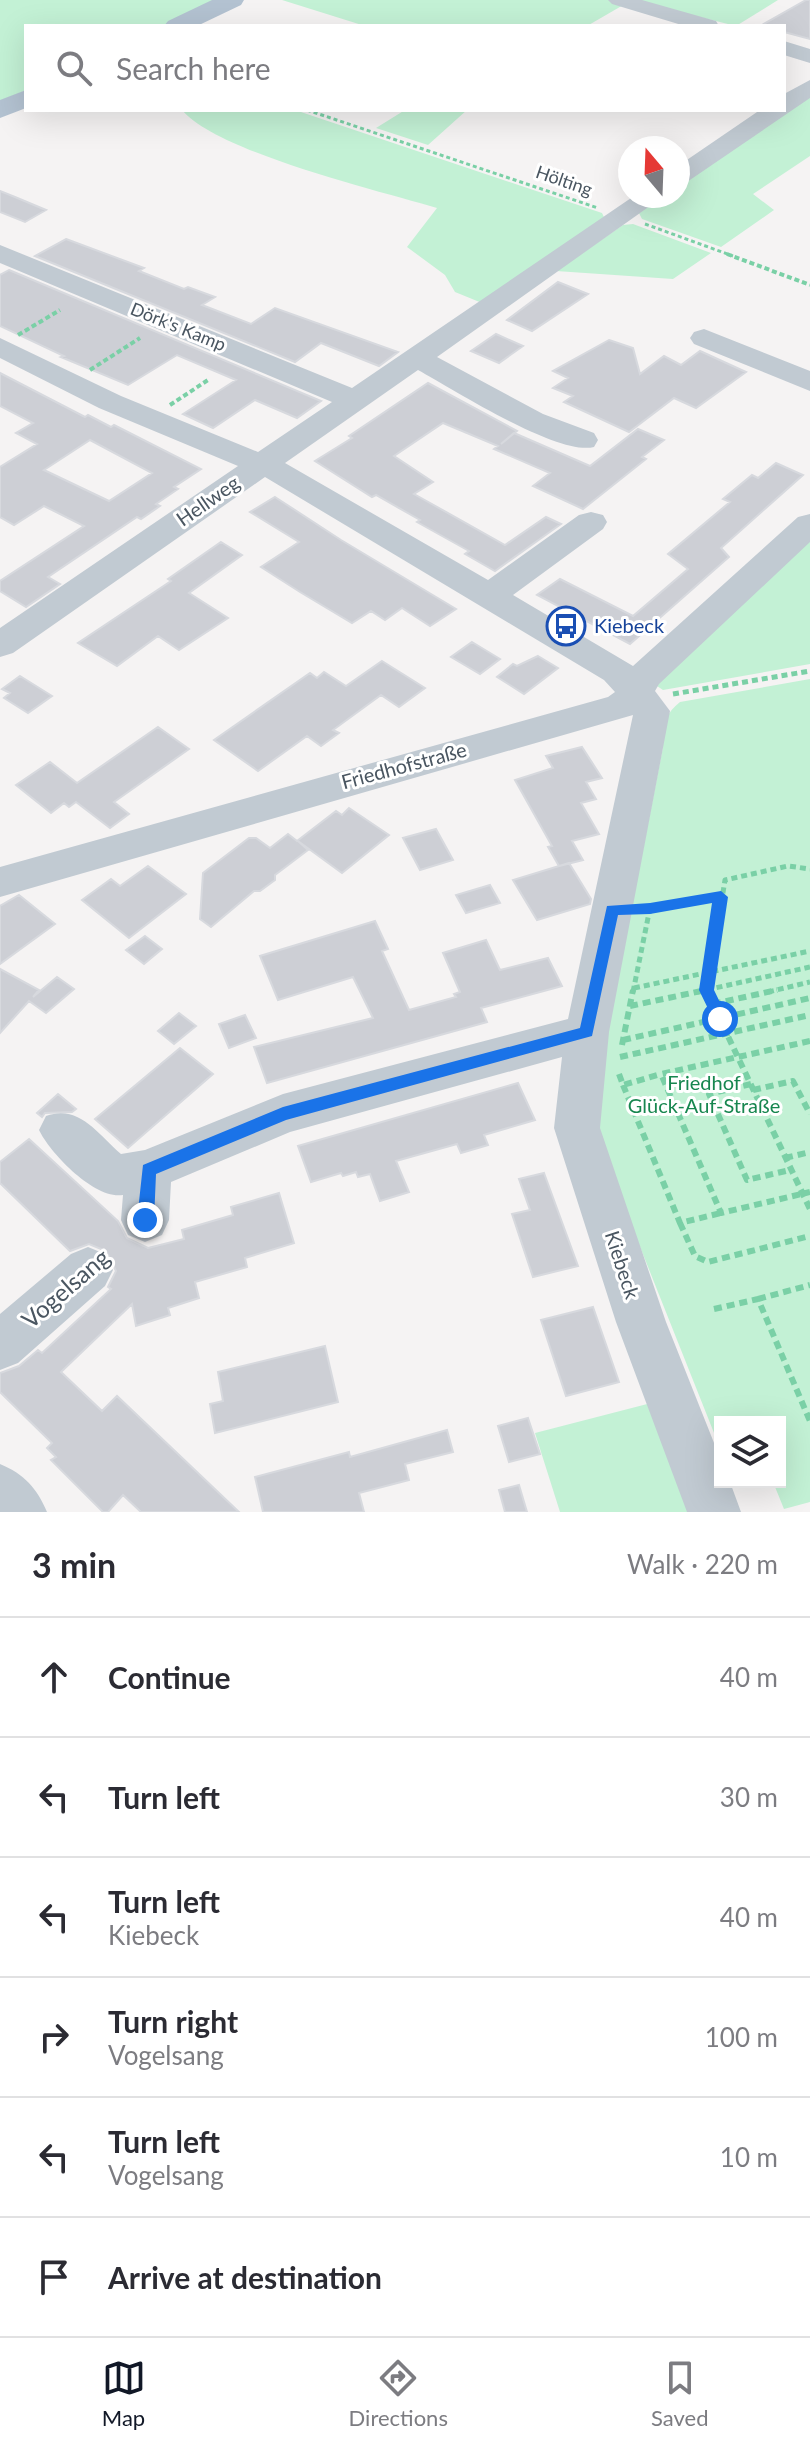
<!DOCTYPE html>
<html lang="en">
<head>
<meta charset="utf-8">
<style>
  body { margin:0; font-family:Lato,sans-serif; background:#f2f2f3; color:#2b2b33 }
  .controls { position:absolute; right:24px; bottom:24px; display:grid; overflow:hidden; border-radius:0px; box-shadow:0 8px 32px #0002 }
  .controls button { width:72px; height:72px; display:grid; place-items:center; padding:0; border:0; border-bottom:2px solid #e1e1e2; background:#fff; color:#2b2b33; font:40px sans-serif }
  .compass { position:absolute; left:618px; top:136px; width:72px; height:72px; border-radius:50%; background:#fff; box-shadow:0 8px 32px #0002; rotate:341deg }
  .stop { position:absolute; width:24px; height:24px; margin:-18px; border:6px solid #1a73e8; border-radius:50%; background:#fff }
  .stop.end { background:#1a73e8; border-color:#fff; box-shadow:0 2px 8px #0008 }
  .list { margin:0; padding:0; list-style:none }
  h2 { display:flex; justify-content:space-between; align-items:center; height:104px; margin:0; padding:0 32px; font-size:34px }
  h2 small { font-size:26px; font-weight:400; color:#7c7c81 }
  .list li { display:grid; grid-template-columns:52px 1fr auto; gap:24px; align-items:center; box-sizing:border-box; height:120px; padding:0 32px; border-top:2px solid #e1e1e2 }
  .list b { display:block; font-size:30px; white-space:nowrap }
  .list p { margin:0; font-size:26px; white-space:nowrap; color:#7c7c81 }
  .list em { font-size:26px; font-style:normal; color:#7c7c81 }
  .icon { flex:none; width:44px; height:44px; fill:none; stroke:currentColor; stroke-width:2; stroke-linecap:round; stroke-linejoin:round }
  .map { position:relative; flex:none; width:810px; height:1512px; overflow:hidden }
  .search { position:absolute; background:#fff; box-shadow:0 8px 32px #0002; left:24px; right:24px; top:24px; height:88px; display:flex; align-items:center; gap:20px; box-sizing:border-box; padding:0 28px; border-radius:0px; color:#7c7c81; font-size:30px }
  .sheet { height:824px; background:#fff }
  nav { display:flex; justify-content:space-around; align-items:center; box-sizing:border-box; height:112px; border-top:2px solid #e1e1e2; background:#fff; font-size:22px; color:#7c7c81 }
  nav a { display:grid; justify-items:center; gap:4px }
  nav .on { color:#111827 }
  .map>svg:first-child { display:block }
  .green { fill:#c3f1d5 }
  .building { fill:#cdcfd5; stroke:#d7d9de; stroke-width:2; fill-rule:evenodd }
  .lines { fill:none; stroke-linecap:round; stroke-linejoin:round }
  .path-far3 { stroke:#7ad0a6; stroke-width:3; stroke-dasharray:4 3; stroke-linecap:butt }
  .path-far2 { stroke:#7ad0a6; stroke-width:4; stroke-dasharray:5 3; stroke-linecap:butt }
  .path-far1 { stroke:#7ad0a6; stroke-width:5; stroke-dasharray:6 4; stroke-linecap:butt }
  .path { stroke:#7ad0a6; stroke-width:6; stroke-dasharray:8 5; stroke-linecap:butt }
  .minor { fill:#c1cad2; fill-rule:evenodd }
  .major { fill:#b3c2d1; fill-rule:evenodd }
  .route { fill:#1a73e8 }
  .labels { text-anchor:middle; stroke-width:6; stroke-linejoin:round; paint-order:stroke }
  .far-street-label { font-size:18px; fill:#4a5661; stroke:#fff }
  .street-label { font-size:20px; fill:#4a5661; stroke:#fff }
  .transit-label { font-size:20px; fill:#164399; stroke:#fff; text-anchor:start }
  .park-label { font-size:20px; fill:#17864f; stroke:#fff }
  .near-street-label { font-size:24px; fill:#4a5661; stroke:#fff }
</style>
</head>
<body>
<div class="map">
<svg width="810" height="1512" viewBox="0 0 810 1512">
  <rect width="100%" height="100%" fill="#f5f3f3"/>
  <path class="green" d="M0 0H217L162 26H26V90L0 102Z
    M282 0H610L625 4 587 26H365Z
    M631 0H778L736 26Z
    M810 95V156L753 194 774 210 721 247 642 219 639 213 664 196H678V186Z
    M182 110H295L602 213 605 219 482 303 455 292 445 275 407 247 437 208C379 191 217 152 182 110Z
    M405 110H467L428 145 376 128Z
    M633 224 711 253 673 279 556 271 623 225Z
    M810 536V664L663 690 651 682Z
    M810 679V1502L784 1509 773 1482H780V1422H720V1448L619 1194 605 1155 597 1115 601 1065 663 747C661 728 664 715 680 702Z
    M655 1402 693 1512H560L535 1433Z"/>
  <path class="building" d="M806 0H810V39L784 32V26L762 25Z
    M0 191 15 197 46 210 25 222 0 212Z
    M66 239 144 268 139 271 184 289 188 287 215 297 202 305 251 324 275 308 398 352 379 366 321 343 295 362 35 256Z
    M9 270 321 401 297 418 255 400 213 428 183 414 236 380 177 355 128 385 61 357 64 356 0 326V275Z
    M558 282 588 294 532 331 507 320Z
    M496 334 523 346 499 363 471 351Z
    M609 340 633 348 640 374 664 356 681 365 700 351 746 372 696 408 674 398 629 432 564 402 573 396 553 388 568 378 553 371Z
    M0 373 85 417 88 415 111 427 114 425 201 469 174 487 178 489 156 504 160 506 141 519 137 517 48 577 60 584 26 607 0 591V581L84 526 44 506 14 525 0 517V467L37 444 16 433 33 423 0 406ZM90 440 152 473 109 501 44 470Z
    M428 383 517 431 501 444 514 433 590 466 638 429 664 440 642 457 646 459 583 509 533 486 550 473 494 449 498 446 443 423 394 456 433 482 414 494 505 545 546 517 561 524 495 571 465 554 469 551 417 522 420 520 376 495 372 497 315 461 352 438 349 436Z
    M776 463 803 475 721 548 729 557 630 644 537 595 560 579 633 616 688 569 668 554 730 502 723 499 752 475 758 478Z
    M275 497 341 540 456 609 430 626 402 608 385 620 371 611 352 623 300 592 261 567 299 542 250 512Z
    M221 542 242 555 189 593 228 618 179 650 158 636 117 666 78 643 171 581 168 579Z
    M472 642 500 659 480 674 451 657Z
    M538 656 558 668 524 694 497 677 513 664 517 666Z
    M382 661 425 688 399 707 381 695 333 730 339 733 321 746 307 736 258 771 214 740 310 673 317 678 324 672 346 686Z
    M20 676 52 696 28 713 4 698 10 693 2 689Z
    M158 727 189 749 114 802 129 814 110 828 76 802 69 807 64 803 51 813 16 785 50 762 77 783Z
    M582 747 602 778 586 782 596 799 581 803 599 834 572 841 583 860 559 866 548 847 552 846 515 780 553 768 546 756Z
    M349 808 389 835 342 873 298 841 308 850 275 875V880L260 891H254L211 927 200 919 203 873 249 838H256L270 848 288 834 297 841 336 811 342 815Z
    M436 829 453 860 420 870 403 838Z
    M569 863 591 899 590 904 537 920 513 880Z
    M148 866 186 894 129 938 82 900 111 879 120 886Z
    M490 885 500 903 466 913 456 895Z
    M19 895 55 924 0 964V906Z
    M375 921 388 949 382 951 409 1010 456 997 454 994 460 992 443 953 486 940 500 970 548 958 562 986 481 1008 487 1022 267 1083 254 1047 373 1018 353 977 278 1000 260 956Z
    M145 936 162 949 144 964 126 950Z
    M0 969 39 990 33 997 57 977 74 989 46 1013 29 1001 0 1033Z
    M179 1013 196 1026 174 1044 158 1031Z
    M245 1015 256 1038 229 1048 219 1024Z
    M180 1048 213 1074 128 1148 95 1119Z
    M518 1083 535 1120 484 1135 488 1145 461 1153 457 1144 396 1161 409 1192 380 1201 370 1174 358 1177 356 1172 343 1176 341 1173 311 1182 298 1146Z
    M58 1094 76 1109 72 1112 45 1113 42 1117 37 1113Z
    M29 1139 118 1221 127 1238 148 1248 184 1239 182 1230 233 1215 231 1207 279 1193 294 1243 245 1258 247 1267 195 1282 199 1298 168 1308 170 1315 136 1326 132 1304 61 1372 102 1411 117 1396 239 1512H141L123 1495 108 1512H103L51 1460 56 1457 47 1448 52 1443 0 1392V1373L19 1366 38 1350 42 1353 111 1289 108 1287 116 1271 106 1251 89 1244 70 1251 0 1183V1162Z
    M544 1173 578 1266 533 1277 512 1214 530 1210 519 1179Z
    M593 1307 619 1382 566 1396 541 1320Z
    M325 1346 338 1402 215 1433 210 1404 223 1401 218 1372Z
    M528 1418 540 1454 509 1462 498 1426Z
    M447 1430 453 1452 405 1464 409 1480 359 1493 364 1512H263L255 1477 349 1452 350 1457Z
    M519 1485 527 1512H505L499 1490Z"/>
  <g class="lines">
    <path class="path-far3" d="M307 110 598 208
      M645 224 733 256"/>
    <path class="path-far2" d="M727 254 810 285
      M18 335 60 310
      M90 370 140 338
      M170 405 208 380"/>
    <path class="path-far1" d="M673 694 810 671
      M649 908 721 897
      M634 988 810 951
      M633 992 650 908
      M697 992 810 967
      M707 992 725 880 788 866 810 869
      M768 992 810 982"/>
    <path class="path" d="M706 990 810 1209
      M713 1004 777 990
      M630 1006 706 990
      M623 1040 810 998
      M810 1041 661 1074 721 1213 810 1192
      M622 1045 633 990
      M620 1057 810 1015
      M619 1074 623 1085 661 1074
      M751 1084 709 1094 747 1180 790 1170
      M623 1085 680 1223 721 1213
      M753 1090 793 1081 810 1114
      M785 1158 810 1152
      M680 1223 695 1256 708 1262 810 1236
      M758 1299 810 1285
      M714 1309 758 1299 810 1421"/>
    <path class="minor" d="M608 0H642L716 21 719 26H685L612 4Z
      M784 41 810 49V63L784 55Z
      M810 80V98L687 182 678 185V166L760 110H784V94Z
      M634 196H664L437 357 543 414 594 433 598 440 594 447C558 456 454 390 418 370L285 463 488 580 579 515 591 512 603 515 607 522 603 529 513 595 633 666 798 517 810 514V542L659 684 655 691 670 711 609 1032 600 1128 666 1322 720 1458V1482H730L741 1512H687L616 1322 554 1128 562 1057 290 1132 171 1182 169 1220 162 1235 145 1242 128 1235 121 1220 123 1195C95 1200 50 1153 39 1130L46 1116C79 1104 97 1133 121 1154L145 1150 283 1094 568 1019 633 715 0 897V867L608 697 615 692 604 680 265 477 13 653 0 657V628L238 466 99 408 0 358V338L121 396 258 452 332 402 0 263V245L352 388Z
      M704 329 810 371V391L694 344 690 338 694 332Z
      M88 1247 105 1254 113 1270 105 1286 18 1363 0 1370V1314L71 1254Z
      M0 1464C24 1474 37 1488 47 1512H0Z"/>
    <path class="major" d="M212 0H244L241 5 197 26H164L168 21Z
      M26 90V108L0 118V100Z"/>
  </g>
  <path class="route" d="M721 891 728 897 714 990 728 1019 726 1023H715L699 990 712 903 650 914 618 915 592 1036 286 1120 156 1174 154 1220 151 1225H140L137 1220 143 1165 283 1107 580 1028 607 906 650 903Z"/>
  <defs>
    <symbol id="bus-ring" viewBox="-11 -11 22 22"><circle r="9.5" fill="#fff" stroke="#1a4fb4" stroke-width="1.5"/><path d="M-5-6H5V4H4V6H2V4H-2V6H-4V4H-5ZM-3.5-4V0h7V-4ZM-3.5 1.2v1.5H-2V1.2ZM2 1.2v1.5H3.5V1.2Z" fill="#1a4fb4"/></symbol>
  </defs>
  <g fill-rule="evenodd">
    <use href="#bus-ring" x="544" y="604" width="44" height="44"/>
  </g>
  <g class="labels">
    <g class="far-street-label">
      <text transform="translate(564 181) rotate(19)" y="6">Hölting</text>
      <text transform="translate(178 327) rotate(22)" y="6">Dörk's Kamp</text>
    </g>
    <g class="street-label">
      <text transform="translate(208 501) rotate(-35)" y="7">Hellweg</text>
      <text transform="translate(404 766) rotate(-15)" y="7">Friedhofstraße</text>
      <text transform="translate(622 1265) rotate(72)" y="7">Kiebeck</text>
    </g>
    <g class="transit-label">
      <text x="594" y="633">Kiebeck</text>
    </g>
    <g class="park-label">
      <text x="704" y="1090">Friedhof<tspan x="704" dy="23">Glück-Auf-Straße</tspan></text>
    </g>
    <g class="near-street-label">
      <text transform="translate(66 1289) rotate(-41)" y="8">Vogelsang</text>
    </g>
  </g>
</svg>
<div class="controls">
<button><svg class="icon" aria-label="layers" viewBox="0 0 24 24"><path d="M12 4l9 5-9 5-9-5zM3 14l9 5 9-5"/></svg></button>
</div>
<svg class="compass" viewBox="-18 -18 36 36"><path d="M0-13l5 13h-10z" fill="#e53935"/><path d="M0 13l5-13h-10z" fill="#7c7c81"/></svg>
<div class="stop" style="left:720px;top:1019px"></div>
<div class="stop end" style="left:145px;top:1220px"></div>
<div class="search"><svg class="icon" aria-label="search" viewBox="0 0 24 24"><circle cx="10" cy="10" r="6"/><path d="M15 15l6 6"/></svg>Search here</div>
</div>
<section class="sheet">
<h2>3 min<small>Walk · 220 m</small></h2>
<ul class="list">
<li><svg class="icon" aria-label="ahead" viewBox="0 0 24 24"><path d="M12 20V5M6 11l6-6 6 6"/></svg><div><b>Continue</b></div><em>40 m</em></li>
<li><svg class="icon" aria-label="left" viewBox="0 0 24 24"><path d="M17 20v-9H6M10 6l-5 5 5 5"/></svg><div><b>Turn left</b></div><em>30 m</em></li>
<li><svg class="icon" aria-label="left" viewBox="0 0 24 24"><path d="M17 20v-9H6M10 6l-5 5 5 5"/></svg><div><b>Turn left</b><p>Kiebeck</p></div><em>40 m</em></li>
<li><svg class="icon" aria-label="right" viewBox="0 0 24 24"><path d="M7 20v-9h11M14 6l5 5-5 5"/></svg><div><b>Turn right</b><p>Vogelsang</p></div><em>100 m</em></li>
<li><svg class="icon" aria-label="left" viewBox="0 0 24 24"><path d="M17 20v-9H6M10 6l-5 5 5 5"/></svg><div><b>Turn left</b><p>Vogelsang</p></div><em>10 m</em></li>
<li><svg class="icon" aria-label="arrive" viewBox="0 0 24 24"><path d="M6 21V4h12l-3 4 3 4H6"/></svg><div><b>Arrive at destination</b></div></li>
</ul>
</section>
<nav>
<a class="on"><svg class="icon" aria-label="map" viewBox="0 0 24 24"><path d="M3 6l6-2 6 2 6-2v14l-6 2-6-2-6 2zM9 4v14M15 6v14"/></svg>Map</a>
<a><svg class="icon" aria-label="directions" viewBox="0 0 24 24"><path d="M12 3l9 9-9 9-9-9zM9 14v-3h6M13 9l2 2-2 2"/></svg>Directions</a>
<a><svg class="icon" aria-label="saved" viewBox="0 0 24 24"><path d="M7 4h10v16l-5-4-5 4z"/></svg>Saved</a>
</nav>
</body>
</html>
